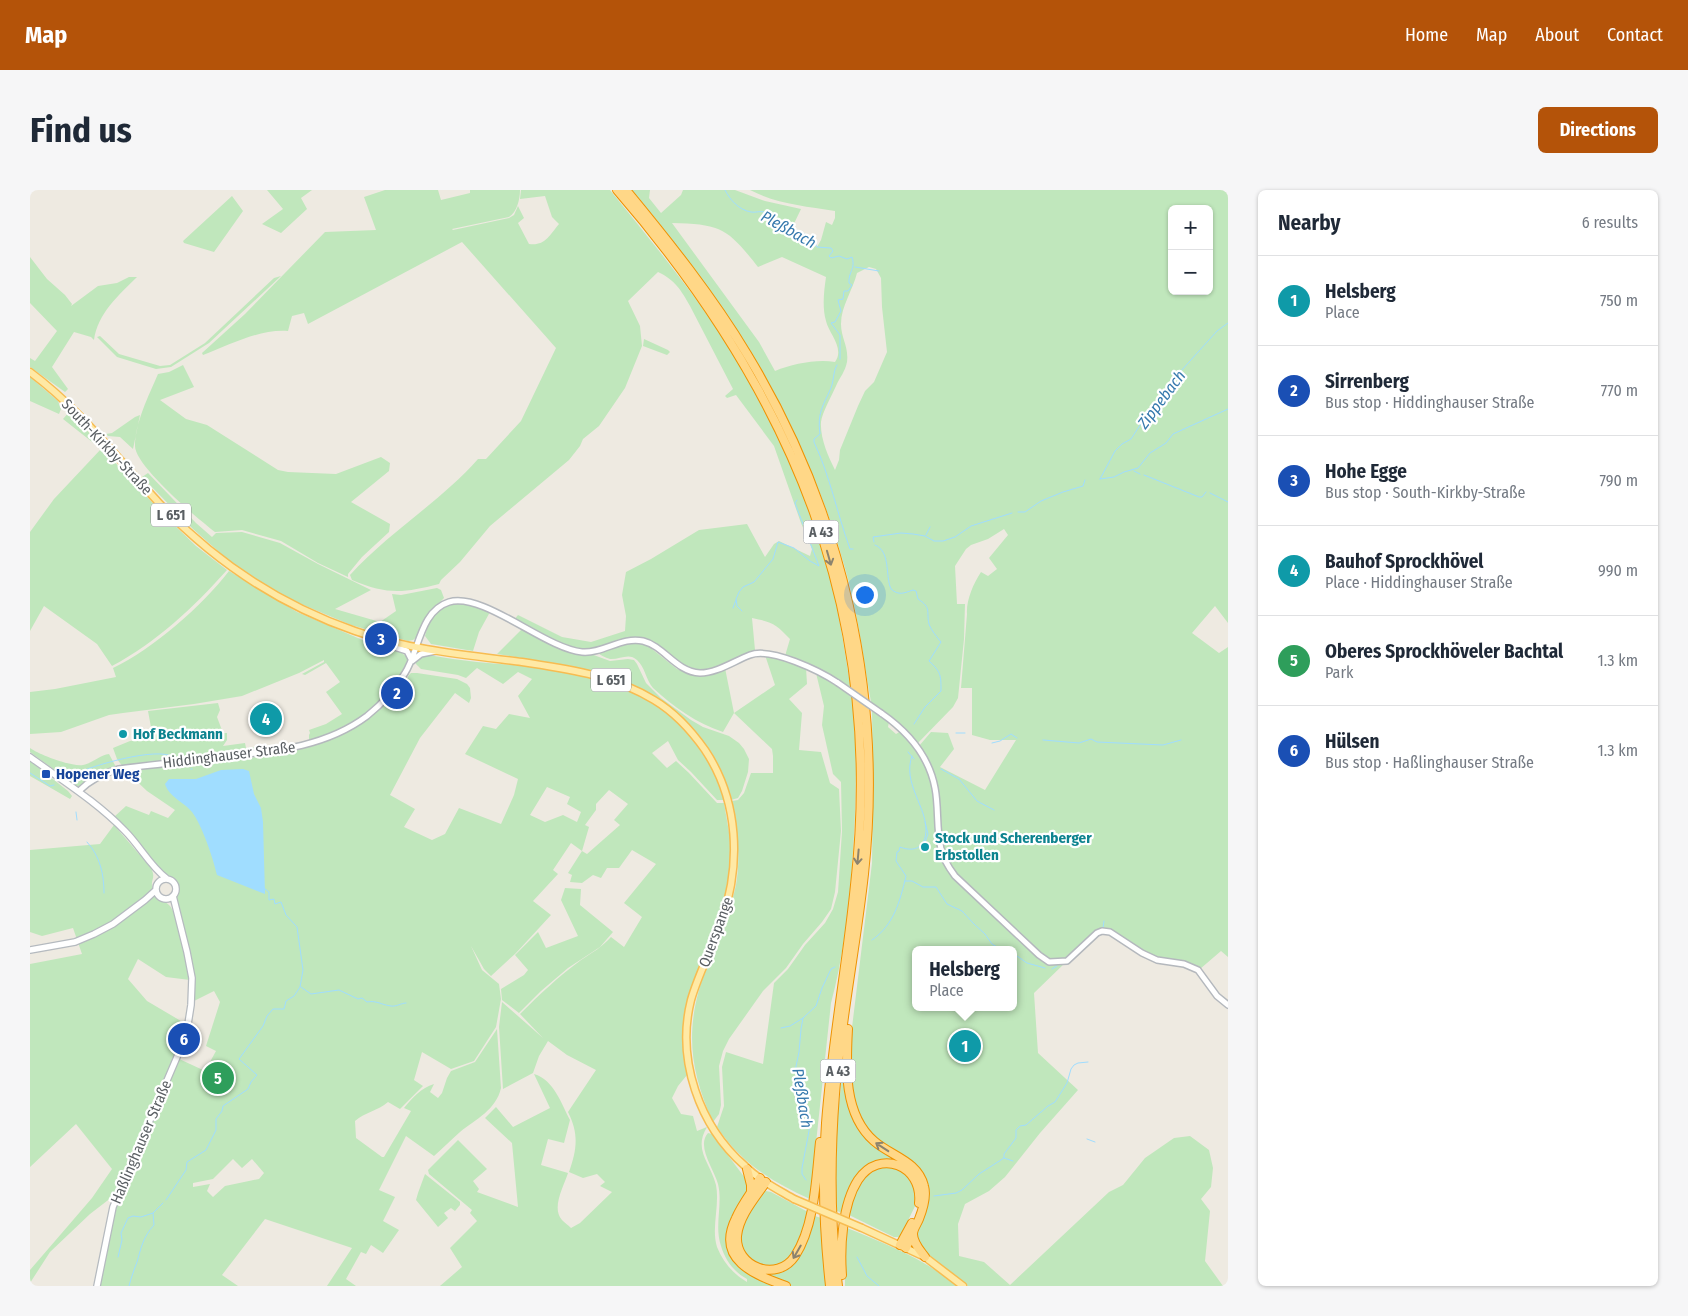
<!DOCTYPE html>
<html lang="en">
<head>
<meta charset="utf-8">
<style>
  body { margin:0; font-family:"Fira Sans Condensed",sans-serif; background:#f6f6f7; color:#1f2937 }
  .controls { position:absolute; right:15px; top:15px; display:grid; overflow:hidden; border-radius:8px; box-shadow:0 1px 4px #0004 }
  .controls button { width:45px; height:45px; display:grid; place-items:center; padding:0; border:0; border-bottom:1px solid #e0e1e3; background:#fff; color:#1f2937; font:25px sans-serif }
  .you { position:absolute; left:834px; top:404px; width:18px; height:18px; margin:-12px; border:4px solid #fff; border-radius:50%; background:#1a73e8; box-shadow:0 0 0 8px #1a73e833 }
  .badge { display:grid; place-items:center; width:32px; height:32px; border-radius:50%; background:#b45309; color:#fff; font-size:16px; font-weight:700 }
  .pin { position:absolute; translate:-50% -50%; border:2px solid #fff; box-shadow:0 1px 5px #0006 }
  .popup { position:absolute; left:882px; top:756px; width:105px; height:65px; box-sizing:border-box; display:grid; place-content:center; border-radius:8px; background:#fff; filter:drop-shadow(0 1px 4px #0005); font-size:16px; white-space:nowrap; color:#747a83 }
  .popup b { font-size:19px; color:#1f2937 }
  .popup::after { content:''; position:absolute; left:50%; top:100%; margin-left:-10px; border:10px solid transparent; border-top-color:#fff }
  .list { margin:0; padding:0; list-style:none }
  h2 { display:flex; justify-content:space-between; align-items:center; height:65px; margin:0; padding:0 20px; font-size:21px }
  h2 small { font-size:16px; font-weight:400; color:#747a83 }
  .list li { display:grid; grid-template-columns:32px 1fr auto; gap:15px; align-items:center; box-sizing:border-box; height:90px; padding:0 20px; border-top:1px solid #e0e1e3 }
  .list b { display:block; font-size:19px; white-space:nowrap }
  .list p { margin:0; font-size:16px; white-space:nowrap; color:#747a83 }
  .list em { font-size:16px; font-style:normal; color:#747a83 }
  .map { position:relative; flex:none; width:1198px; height:1096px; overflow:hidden; border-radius:8px }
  header { display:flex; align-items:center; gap:30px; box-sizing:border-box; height:70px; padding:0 25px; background:#b45309; color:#fff }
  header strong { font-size:24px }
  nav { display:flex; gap:28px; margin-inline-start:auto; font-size:18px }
  .intro { display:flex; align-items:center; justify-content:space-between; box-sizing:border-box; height:120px; padding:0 30px }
  h1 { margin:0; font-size:35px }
  .button { padding:12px 22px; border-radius:8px; background:#b45309; color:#fff; font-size:18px; font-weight:700 }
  main { display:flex; gap:30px; padding:0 30px }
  aside { flex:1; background:#fff; border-radius:8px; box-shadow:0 1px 4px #0004 }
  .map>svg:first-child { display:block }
  .green { fill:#c0e7bc; fill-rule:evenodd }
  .water { fill:#a0ddff }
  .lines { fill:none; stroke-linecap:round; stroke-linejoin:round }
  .stream { stroke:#a0ddff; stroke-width:1 }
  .tertiary-casing { stroke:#b4b8bd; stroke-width:8 }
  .secondary-casing { stroke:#b5babf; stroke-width:8 }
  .primary-casing { stroke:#f7bc51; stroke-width:9 }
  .motorway-casing { stroke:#ef9200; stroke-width:10 }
  .tertiary { stroke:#fff; stroke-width:5 }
  .secondary { stroke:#fff; stroke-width:5.5 }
  .primary { stroke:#ffe9a5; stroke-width:6 }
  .motorway { stroke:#ffd787; stroke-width:8 }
  .tertiary-bridge-casing { stroke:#b4b8bd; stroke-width:8; stroke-linecap:butt }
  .primary-bridge-casing { stroke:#f7bc51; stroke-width:9; stroke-linecap:butt }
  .tertiary-bridge { stroke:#fff; stroke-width:5 }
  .primary-bridge { stroke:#ffe9a5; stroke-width:6 }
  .oneway { stroke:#8c836e }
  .culture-dot { fill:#0f9aa8; stroke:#fff; stroke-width:2 }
  .transit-dot { fill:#1a4fb4; stroke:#fff; stroke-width:2 }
  .labels { text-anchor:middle; stroke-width:4.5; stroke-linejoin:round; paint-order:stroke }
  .shield { fill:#fff; stroke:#8c8f92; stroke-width:1 }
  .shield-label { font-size:14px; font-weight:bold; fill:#5a5f63 }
  .street-label { font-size:15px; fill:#5a5f63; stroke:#fff }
  .culture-label { font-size:15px; font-weight:bold; fill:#0d838f; stroke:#fff; text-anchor:start }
  .transit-label { font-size:15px; font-weight:bold; fill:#164399; stroke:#fff; text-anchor:start }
  .water-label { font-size:16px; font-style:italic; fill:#3679ad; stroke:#fff }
</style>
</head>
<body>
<header>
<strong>Map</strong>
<nav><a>Home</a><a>Map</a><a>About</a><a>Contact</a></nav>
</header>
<div class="intro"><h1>Find us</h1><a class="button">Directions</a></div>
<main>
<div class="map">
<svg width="1198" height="1096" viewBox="0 0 1198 1096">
  <rect width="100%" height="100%" fill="#eeeae1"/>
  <path class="green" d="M237 0H282L271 8 277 19 251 43 232 34 253 19Z
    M355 0H408L411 10 440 3V0H490C490 9 487 22 479 27L422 39 423 40 479 28 484 25 488 16 494 28 488 33 499 54C515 56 519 46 529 34L522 27 515 6 490 9 491 0H580C624 54 668 108 705 166 745 232 777 306 798 380 809 419 814 459 821 499 800 485 779 474 755 466L760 449C746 434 742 432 722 428L725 460C691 474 676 491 641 468 632 462 622 452 612 448 596 443 571 460 553 460 535 460 500 438 484 430L488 425 532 447 561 452 595 441 596 426 592 405 596 382 621 369 669 340 717 334 735 367 744 354 749 351 780 366 782 359 771 333 744 256 706 205 697 208 695 206 703 199 660 116C651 100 645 90 628 82L598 111 610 136 612 156 595 198 569 236 553 249 550 256 539 270 460 336 430 372 411 390 409 394C374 403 357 405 322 390L320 385C359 342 410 312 448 269H456L491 231 526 158 432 52 278 134 274 123 262 126 258 141C228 139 200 155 173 165L172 163 215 124 295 42 346 40 334 7Z
    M602 0H620L619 8 631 23 651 5 653 0H705L735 11 771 19 760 42 787 57 791 50 796 32 802 35 805 28V21C774 16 747 14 720 0H1198V433L1185 416 1162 443 1189 463 1198 457V767L1191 761 1170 779 1129 769 1113 762 1074 739 1036 770 1020 771 1009 765 925 686 912 660 907 599 889 556 901 542 918 543 924 559 910 577 955 600 986 550H960L942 545V498H931L937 424C936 411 943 394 951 382L958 386 967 379 959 368 978 345 974 339 958 349 941 355 936 359 925 376 927 414H935L934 449 928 508 923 517 887 554C875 537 858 524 841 512 834 473 829 432 819 393 780 243 701 118 602 0ZM1142 19H1179V101H1142ZM642 33C692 34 698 39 728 77L752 67 796 87C794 101 792 117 796 131 799 144 815 158 805 172 786 169 763 174 745 181L729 152ZM839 77 846 79 851 88 852 117 857 162 844 192 835 201 828 216 810 260 809 270 805 280C798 266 790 248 791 232 792 223 802 205 806 196 810 187 815 182 817 172 819 157 811 148 811 134 811 116 823 100 827 83Z
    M202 6 213 21 184 62 154 53 153 51Z
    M0 67 17 89 35 105 42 114 41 116 68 96 87 93 99 87H107C88 106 68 123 64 150L61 147 44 142 22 177 38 199 35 202 0 177V168L5 171 27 141 0 113Z
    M251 86 179 153 141 177 126 179 87 167 67 147 70 146 89 164 130 176 140 175 175 153 244 88Z
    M614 149 638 160 640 162 637 165 613 156Z
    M153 175 164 197 130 210 156 229 177 235 248 280 258 282 306 284 351 267 360 273 359 281 321 312 360 334 359 342 332 367 318 384V387L288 373 251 351 212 340 185 342C168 329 105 276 105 256 105 233 119 205 128 184L139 182Z
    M0 187 28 211 31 219 29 224 0 211Z
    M40 221 72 255 88 276 137 328 166 356 197 380C163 418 127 452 82 476L67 454 14 416 0 441V342L24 309 71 259 33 229Z
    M110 225 103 259 90 247 78 246 76 244 82 243 105 227Z
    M118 283 166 333 182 347 186 343 212 342 250 353 288 374 341 400 305 419 350 432 366 421 362 404 371 405 407 398 411 400 414 408 401 421 387 447 383 450 378 451 321 435 252 406 205 376 163 339 112 287Z
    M199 381 267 422 342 454 368 460 377 467C378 476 373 481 369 488 347 522 315 539 279 552V545L280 543 279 540 296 534 312 524 296 502 310 492 296 473 275 485 272 484 294 472V470L269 483 212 506 164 514 93 523 79 525 31 542 0 544V502L25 499 86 487 83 478C122 460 173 415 199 381Z
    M427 412 452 418 460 422 449 442 443 461 401 454 395 446C400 428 407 417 427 412Z
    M492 439 527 456 561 464 580 471 598 469 604 470 607 474 616 493 631 508 661 530 673 537 699 546 709 553 714 559 719 569 718 582 712 601 708 608 701 610 691 582 644 522 624 506 602 495 570 483 541 476 467 464Z
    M602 452 617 455 647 479 660 483 695 478 704 523 745 495 735 465 776 478 777 494 759 509 772 523 769 560 791 562 800 593 809 599 811 641 805 702 801 719 792 732 773 754 756 778 733 801 699 849 693 861 689 876 691 915 689 924 683 932C657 874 655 833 678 773 688 747 700 723 706 695 711 666 707 639 702 611L708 610 714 603 721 583H743V566L742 559 704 523 693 542C666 533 644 517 623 498 616 490 615 477 607 470 599 462 589 470 580 469 575 468 570 464 565 462Z
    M398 465C415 468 431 470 447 472 478 475 509 476 539 481 591 490 642 516 673 561 683 575 688 594 694 610H687L661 582 648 570 638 551 622 563 637 578 646 571 659 583 687 613H694L701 654V681L694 715 660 803 655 821 652 844 657 885 648 896 642 908 651 924 663 926 667 941 677 937C663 960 680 972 686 995 690 1015 681 1038 687 1057 693 1072 703 1084 717 1092V1089C704 1082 695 1070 691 1056 684 1036 693 1014 688 994 684 979 666 956 678 943L682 944 718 992 717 1001 701 1030 698 1043 707 1074 720 1085 748 1096H410L432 1077 420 1058 447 1031 440 1023 442 1020 399 984 398 980 428 950 457 979 443 991 449 999 447 1002 488 1017 482 953 455 928 466 917 483 937 520 918 504 884C524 890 531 913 540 930L534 953 518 949 511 975 538 983C534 996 521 1018 532 1030 534 1032 538 1035 541 1038L550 1033 582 1002 570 996 575 992 567 984 553 988 539 982C547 959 549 944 538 922L566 880 537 865 518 851 509 866 503 883 473 899 469 837 472 812 513 848 490 824C509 805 529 786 551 770 563 762 571 758 581 747L594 757 612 727 594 713 626 674 602 660 589 678H577L571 688 563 685 552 693 540 692 542 685 538 683 552 661 541 653 523 680 528 684 503 711 521 725 486 763 461 786 454 779 441 756 452 780 469 794 471 809 466 837 444 871 421 879 392 862 384 890 393 896 370 919 358 912C348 921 335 922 325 931L326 948 352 967H354L381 921 374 918C383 907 391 898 404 894L400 902 408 908 412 903 417 888 421 881 445 872 467 839 471 898C466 920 446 929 430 942 421 950 413 958 404 966L376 946 349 1000 365 1007 353 1031 369 1040 353 1063 341 1055 336 1064 331 1062 316 1089 326 1096H297L322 1058 235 1029 192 1085 208 1096H68L81 1032 89 1005 138 883 86 1004 60 1024 20 1062 0 1093V1080L62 1008 82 979 46 934 0 977V774L52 764 43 738 12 746 0 742V660L70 654 84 635 121 678C126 688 121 689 122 696 124 709 134 709 140 716 151 730 156 772 160 790L136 787 108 769 98 789 117 811 156 834 145 867 175 881 186 861 176 856 190 812 184 801 164 811 165 788 146 707 148 695 144 688 133 683 112 657 84 627 96 616 119 625 121 621 138 628 145 620 117 601 97 582 98 581C113 577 128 577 143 575 213 569 302 567 354 513L355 517 371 499 379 485 381 483H387L427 489 437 494 440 498 441 508 439 513 425 503 390 548 360 605 385 619 374 637 402 650 415 644 429 618 471 634 484 605 488 589 435 564 453 536 466 539 479 524 500 528 488 506 502 489 488 482 473 494 447 478 436 488 428 485 391 479 386 474V471L393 466ZM517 597 540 607 537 614 551 622 547 632 533 625 515 632 500 625ZM579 600 598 614 584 630 590 635 557 664 552 661 559 637 555 635 566 620V614ZM203 969 212 978 222 969 234 983 229 989 195 996 183 1007 177 1001 180 994 163 997V993L183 989Z
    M786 483 822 506C828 563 826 620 822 677 818 723 813 769 801 813L780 1009C741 991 711 973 687 937L694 916 692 877 696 862 733 874 744 793 758 779 775 755 795 733 803 719 808 702 812 641 811 592 803 584 792 535 794 516Z
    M188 513 190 520 187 527 193 543H197V550L193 556 215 553 216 558 243 555V558L240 560 93 577 87 569 83 558 100 551 123 548 118 521Z
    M842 520 859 532 858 537 866 544 871 541 880 550 893 570 900 586 915 674 1019 772H1036L1004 803 1008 863 1048 900 1010 943 975 987 959 1001 935 1014 928 1034 929 1066 954 1072 980 1095 1079 1002 1093 995 1115 968 1144 948 1160 946 1179 960 1183 978 1181 997 1171 1009 1180 1021 1175 1071 1193 1096H938L895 1063 886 1049 895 1019 898 997C884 983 871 969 856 956 845 946 837 941 830 927 819 905 820 878 820 854L842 673 843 599ZM886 760H984V817H886Z
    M0 558C10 565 42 577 53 575 63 573 70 565 79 564L86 577 59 588 48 597 0 562Z
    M0 571 38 601 42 606 40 609 0 586Z
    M535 698 551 699 550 715 583 742 570 757 538 778 511 801 489 823 472 810 471 799 494 785 498 780 485 765 508 742 516 758 548 746 531 710Z
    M815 859 816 879 831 937 876 973 894 1007 885 1031 890 1015 875 975 836 977 814 1024 805 1020 807 932Z
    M853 976 872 979 885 994 887 1012 870 1047H864L819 1025 825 1002 834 985Z
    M395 984 430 1012V1015L425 1021 421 1018 414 1023 418 1028 408 1037 386 1010 388 1003Z
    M728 997C724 1014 705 1026 705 1048 705 1076 739 1094 760 1074 773 1061 777 1041 782 1025L791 1028 796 1096C785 1096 772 1096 761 1096 755 1095 748 1092 742 1090 690 1071 694 1033 728 997Z
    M736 1001 741 1002 778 1022C773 1037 770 1056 759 1068 742 1087 708 1072 710 1047 711 1031 724 1015 732 1003Z
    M817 1038C856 1054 895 1069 927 1096H815V1056Z"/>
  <path class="water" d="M213 579 219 581 224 604 231 618 233 632 235 704 187 685C183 668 172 635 162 622 154 612 139 607 135 594L139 589H166L191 580Z"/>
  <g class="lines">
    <path class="stream" d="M695 0C700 10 709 20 721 22 726 23 731 20 736 23 743 26 749 33 756 36 767 41 782 44 787 57L801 58 803 61 799 66 801 68 809 66 817 69 822 67C826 79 818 82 819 93L822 95 818 101H814L813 109 808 110 811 121 805 132 801 133 810 145V169
      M825 77 849 81
      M807 175C803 182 804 190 801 198 793 216 787 223 790 244L784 249V252C800 286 807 323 820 359H823
      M1104 281 1110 284
      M1114 285 1169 307H1172L1176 302
      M1070 289 1085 261 1092 254 1101 249 1116 226 1125 216 1133 201 1187 141 1198 133
      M1070 289 1084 287 1094 282 1108 278 1120 263 1136 253 1143 244 1198 219
      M1180 303 1198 312
      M988 322H995L1011 311 1033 302 1053 296 1055 290
      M896 345 900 337
      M844 352 843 347 871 343 883 344 895 346 904 351H913L925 347 941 336 982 323
      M845 355C861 361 855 386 861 399 869 406 874 403 883 400L886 401 888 409C902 418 896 421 899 434 901 440 907 447 911 452L899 471C911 482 911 485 911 501L895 517 884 534
      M703 418 706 410
      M712 421 707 416 706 409 709 402 713 397 724 392 743 369 748 352 764 358 780 371 789 376 765 313 767 310
      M926 543H935
      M1013 550 1049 553 1061 549 1067 552 1133 555 1151 550
      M962 553 970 551 981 544 987 548
      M878 562 884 569
      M161 579H162
      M911 579 929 589 947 611 964 620
      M0 583 20 596 24 595
      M43 585C60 576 128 556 143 567
      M46 622 47 630
      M57 652C70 666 74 684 74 703
      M894 655 898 644 895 632
      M875 691H882L893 697H906L917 714 932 721 944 734 955 744 962 754 972 760
      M1073 738 1074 731
      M842 750C864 735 870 711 876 686L866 671 867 662 869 661 870 657C883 662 895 659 896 641 897 617 872 593 882 566
      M984 764 997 773 1015 778
      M1022 779 1027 776
      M271 797 281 804 309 800 328 809 332 808 337 812C346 810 352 815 361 816 366 817 371 813 376 813
      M751 838 760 836 773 828
      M1057 949 1065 952
      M974 968 983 971
      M776 990 772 984V978L779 941V924L765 881 769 862 771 839 773 828 786 816 792 798 801 779 805 777
      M904 1006 926 1003 932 1000 949 984 974 968V964L986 948V940L990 936 996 935 1018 916 1025 912 1037 893 1041 879 1044 875 1048 873 1058 872
      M136 1010 156 980 157 972 176 960 186 940V929L192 921 193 916 218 899 221 892 227 885 209 869 233 836 237 826 243 819H254L256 811 264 806 270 797 273 780 267 737 256 725 251 712 245 714 244 709 239 710V702L234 698
      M88 1067 92 1050 91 1043 98 1028 103 1026 111 1027 123 1023
      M827 1067 837 1086 849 1096
      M99 1096C101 1088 104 1080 107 1072 111 1058 113 1047 124 1035L123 1023 133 1013"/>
    <defs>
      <path id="tertiary" d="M351 450 358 455 377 461 382 471
        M382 471 391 464 406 461
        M851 523C877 541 899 566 905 598 909 618 906 639 911 659 913 669 919 678 925 686L1009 765 1019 772 1037 771 1067 743 1072 741 1080 742 1112 763 1127 770 1154 774 1168 780 1187 806 1198 815
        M49 601C61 589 73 583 89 579 126 574 163 571 200 566 248 561 297 556 337 526 352 514 365 500 375 483 389 461 390 421 419 412 454 402 514 458 552 462 573 464 592 446 613 451 634 456 646 482 670 483 687 483 704 471 720 465 741 457 790 481 808 493"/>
      <path id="secondary" d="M0 567C33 591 67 612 95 641 110 656 120 676 136 688
        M126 699a10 10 0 1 1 20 0a10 10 0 1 1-20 0Z
        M0 760 45 752 64 744 83 734 115 710 126 700
        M67 1096 83 1017 147 867 158 834 161 815 162 788 157 762 143 706"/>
      <path id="primary" d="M0 182C50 219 87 268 129 313 183 370 250 415 325 441 379 460 436 465 492 472 537 479 584 485 624 510 644 522 661 540 675 560 709 611 711 674 692 730 683 757 669 782 661 810 646 869 669 936 715 976 729 990 747 999 764 1009
        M832 1038 895 1067 933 1096"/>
      <path id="motorway" d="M587 0C763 203 856 423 825 695 817 775 802 853 796 933 792 987 794 1042 800 1096
        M596 0C639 52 682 106 717 164 812 321 854 502 834 684 826 757 811 830 805 904 800 968 800 1032 808 1096
        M818 839C816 876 813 924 844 951 861 966 888 971 894 996 897 1007 893 1019 889 1029 887 1034 883 1039 883 1044 883 1053 890 1060 895 1067
        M717 979 721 995V1001
        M730 988C722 1002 712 1014 706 1028 685 1070 725 1085 756 1096
        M736 992C725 1008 709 1026 707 1046 705 1077 747 1093 765 1066 785 1035 786 988 790 952
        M870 1055 882 1033
        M876 1058 883 1042
        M812 1085C810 1057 812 1015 828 990 849 958 893 975 889 1013"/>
    </defs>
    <use href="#tertiary" class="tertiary-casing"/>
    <use href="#secondary" class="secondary-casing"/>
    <use href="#primary" class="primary-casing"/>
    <use href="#motorway" class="motorway-casing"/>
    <use href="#tertiary" class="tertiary"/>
    <use href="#secondary" class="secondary"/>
    <use href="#primary" class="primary"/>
    <use href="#motorway" class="motorway"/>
    <defs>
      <path id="tertiary-bridge" d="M808 493 851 523"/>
      <path id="primary-bridge" d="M764 1009 832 1038"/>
    </defs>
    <use href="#tertiary-bridge" class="tertiary-bridge-casing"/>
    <use href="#primary-bridge" class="primary-bridge-casing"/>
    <use href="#tertiary-bridge" class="tertiary-bridge"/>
    <use href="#primary-bridge" class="primary-bridge"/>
  </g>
  <defs><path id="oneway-shaft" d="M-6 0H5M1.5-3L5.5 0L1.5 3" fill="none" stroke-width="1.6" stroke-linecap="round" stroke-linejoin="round" transform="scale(1.25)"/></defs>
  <g class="oneway">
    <use href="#oneway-shaft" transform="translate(799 368) rotate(74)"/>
    <use href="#oneway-shaft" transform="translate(828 667) rotate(95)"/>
    <use href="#oneway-shaft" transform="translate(852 957) rotate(-147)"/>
    <use href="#oneway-shaft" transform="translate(767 1062) rotate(120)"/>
  </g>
  <g class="culture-dot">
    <circle cx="93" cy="544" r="5"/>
    <circle cx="895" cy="657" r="5"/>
  </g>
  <rect class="transit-dot" x="11" y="579" width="10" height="10" rx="2.5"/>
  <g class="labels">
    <g class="shield">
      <rect x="121" y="313.5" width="40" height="23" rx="4"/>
      <rect x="773.5" y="330.5" width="35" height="23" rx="4"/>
      <rect x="561" y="478.5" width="40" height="23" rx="4"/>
      <rect x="790.5" y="869.5" width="35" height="23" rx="4"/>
    </g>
    <g class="shield-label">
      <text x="141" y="330">L 651</text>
      <text x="791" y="347">A 43</text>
      <text x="581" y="495">L 651</text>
      <text x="808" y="886">A 43</text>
    </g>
    <g class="street-label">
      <text transform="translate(77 257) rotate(47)" y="5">South-Kirkby-Straße</text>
      <text transform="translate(199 565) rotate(-7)" y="5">Hiddinghauser Straße</text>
      <text transform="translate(686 742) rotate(-70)" y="5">Querspange</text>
      <text transform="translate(111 952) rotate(-67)" y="5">Haßlinghauser Straße</text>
    </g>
    <g class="culture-label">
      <text x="103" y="549">Hof Beckmann</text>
      <text x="905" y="653">Stock und Scherenberger<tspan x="905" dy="17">Erbstollen</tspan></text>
    </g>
    <g class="transit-label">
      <text x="26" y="589">Hopener Weg</text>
    </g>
    <g class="water-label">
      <text transform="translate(759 39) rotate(29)" y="6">Pleßbach</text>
      <text transform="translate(1131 209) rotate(-53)" y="6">Zippebach</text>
      <text transform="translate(773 908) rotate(81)" y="6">Pleßbach</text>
    </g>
  </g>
</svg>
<div class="controls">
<button>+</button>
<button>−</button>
</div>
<div class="you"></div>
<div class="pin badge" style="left:935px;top:856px;background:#0f9aa8">1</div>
<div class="popup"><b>Helsberg</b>Place</div>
<div class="pin badge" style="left:367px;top:503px;background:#1a4fb4">2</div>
<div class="pin badge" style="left:351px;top:449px;background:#1a4fb4">3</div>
<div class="pin badge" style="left:236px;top:529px;background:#0f9aa8">4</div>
<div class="pin badge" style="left:188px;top:888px;background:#2e9e5b">5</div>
<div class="pin badge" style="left:154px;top:849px;background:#1a4fb4">6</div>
</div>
<aside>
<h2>Nearby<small>6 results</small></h2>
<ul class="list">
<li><span class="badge" style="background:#0f9aa8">1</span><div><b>Helsberg</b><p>Place</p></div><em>750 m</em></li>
<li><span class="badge" style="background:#1a4fb4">2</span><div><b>Sirrenberg</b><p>Bus stop · Hiddinghauser Straße</p></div><em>770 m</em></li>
<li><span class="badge" style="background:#1a4fb4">3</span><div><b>Hohe Egge</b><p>Bus stop · South-Kirkby-Straße</p></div><em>790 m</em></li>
<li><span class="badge" style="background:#0f9aa8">4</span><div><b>Bauhof Sprockhövel</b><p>Place · Hiddinghauser Straße</p></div><em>990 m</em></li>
<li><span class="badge" style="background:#2e9e5b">5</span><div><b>Oberes Sprockhöveler Bachtal</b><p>Park</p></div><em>1.3 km</em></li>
<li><span class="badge" style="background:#1a4fb4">6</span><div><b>Hülsen</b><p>Bus stop · Haßlinghauser Straße</p></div><em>1.3 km</em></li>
</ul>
</aside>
</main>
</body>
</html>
